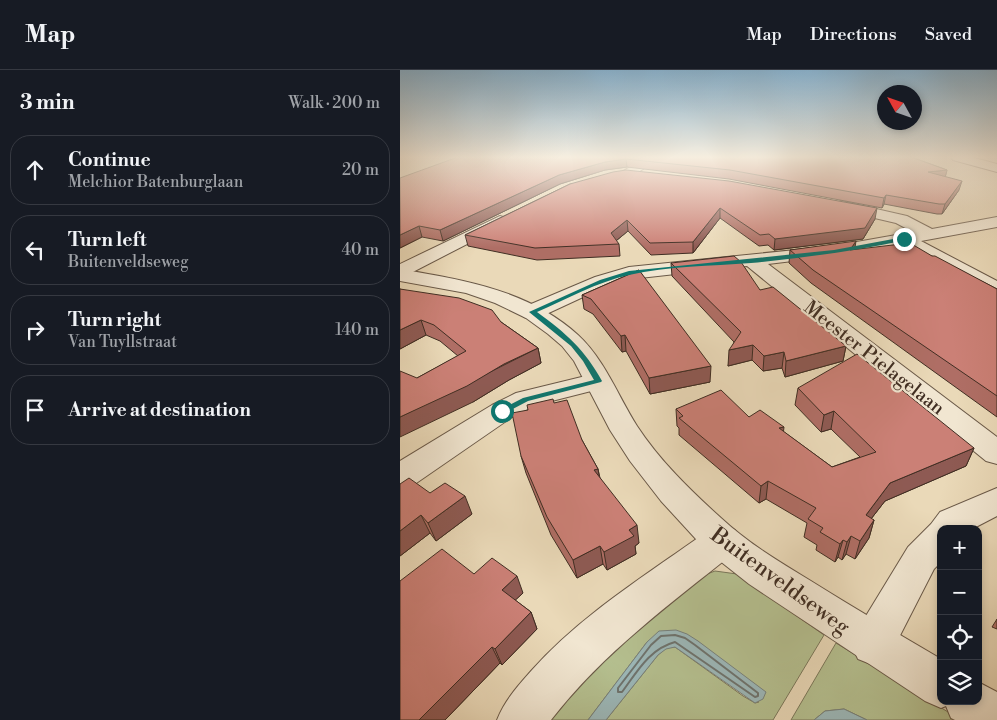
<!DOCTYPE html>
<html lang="en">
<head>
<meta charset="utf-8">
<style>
  body { margin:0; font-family:"Libre Bodoni",serif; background:#242831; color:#f1f3f6 }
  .controls { position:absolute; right:15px; bottom:15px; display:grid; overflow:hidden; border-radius:10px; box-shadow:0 2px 8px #0003 }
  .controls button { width:45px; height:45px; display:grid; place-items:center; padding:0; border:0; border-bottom:1px solid #363941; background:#171b24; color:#f1f3f6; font:25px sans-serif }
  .compass { position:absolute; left:477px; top:15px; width:45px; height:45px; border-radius:50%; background:#171b24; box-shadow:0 2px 8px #0003; rotate:310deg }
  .stop { position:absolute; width:15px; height:15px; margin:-11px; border:4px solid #0f766e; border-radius:50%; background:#fff }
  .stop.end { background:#0f766e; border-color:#fff; box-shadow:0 1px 5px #0008 }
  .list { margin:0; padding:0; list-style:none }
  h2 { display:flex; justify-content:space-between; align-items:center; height:65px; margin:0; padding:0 20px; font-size:21px }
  h2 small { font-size:16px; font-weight:400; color:#9ea1a6 }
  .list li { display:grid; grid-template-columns:32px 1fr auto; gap:15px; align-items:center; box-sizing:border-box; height:70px; margin:0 10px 10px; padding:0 10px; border:1px solid #363941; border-radius:20px }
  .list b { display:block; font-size:19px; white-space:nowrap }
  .list p { margin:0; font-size:16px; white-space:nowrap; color:#9ea1a6 }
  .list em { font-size:16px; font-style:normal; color:#9ea1a6 }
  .icon { flex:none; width:28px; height:28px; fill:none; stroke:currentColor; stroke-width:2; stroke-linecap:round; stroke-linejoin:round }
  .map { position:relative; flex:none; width:597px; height:650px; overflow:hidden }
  header { display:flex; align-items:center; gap:30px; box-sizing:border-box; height:70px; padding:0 25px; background:#171b24; border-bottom:1px solid #363941 }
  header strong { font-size:24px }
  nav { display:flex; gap:28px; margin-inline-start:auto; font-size:18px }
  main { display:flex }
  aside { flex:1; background:#171b24 }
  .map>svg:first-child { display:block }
  .green { fill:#b5c090; stroke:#7a775a }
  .water { fill:#9cb8b9; stroke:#77817d }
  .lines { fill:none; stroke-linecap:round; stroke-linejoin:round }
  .shore { stroke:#6e736e; stroke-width:2 }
  .minor-casing { stroke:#6a5948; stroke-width:2 }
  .tertiary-casing { stroke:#6a5948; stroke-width:2 }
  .secondary-casing { stroke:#402e23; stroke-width:2 }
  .minor { fill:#f1e6d1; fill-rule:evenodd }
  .tertiary { fill:#f1e6d1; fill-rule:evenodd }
  .secondary { fill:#f1e6d1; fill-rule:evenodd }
  .wall { fill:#af6e65; stroke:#402e23 }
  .shaded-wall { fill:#8e5a53; stroke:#402e23 }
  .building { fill:#cb8076; stroke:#402e23 }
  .route { fill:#0f766e }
  .labels { text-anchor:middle; stroke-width:4.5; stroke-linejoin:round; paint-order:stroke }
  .street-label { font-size:19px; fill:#402e23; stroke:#f1e6d1 }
  .near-street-label { font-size:22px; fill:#402e23; stroke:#f1e6d1 }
</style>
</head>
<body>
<header>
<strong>Map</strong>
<nav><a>Map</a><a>Directions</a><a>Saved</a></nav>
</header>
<main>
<aside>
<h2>3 min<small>Walk · 200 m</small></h2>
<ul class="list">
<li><svg class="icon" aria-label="ahead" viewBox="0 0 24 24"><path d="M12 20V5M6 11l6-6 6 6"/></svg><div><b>Continue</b><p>Melchior Batenburglaan</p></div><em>20 m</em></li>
<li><svg class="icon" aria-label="left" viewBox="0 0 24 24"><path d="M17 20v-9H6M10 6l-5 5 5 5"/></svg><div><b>Turn left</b><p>Buitenveldseweg</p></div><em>40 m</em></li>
<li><svg class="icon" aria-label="right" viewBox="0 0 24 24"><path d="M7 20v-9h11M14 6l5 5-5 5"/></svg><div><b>Turn right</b><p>Van Tuyllstraat</p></div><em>140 m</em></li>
<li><svg class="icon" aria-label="arrive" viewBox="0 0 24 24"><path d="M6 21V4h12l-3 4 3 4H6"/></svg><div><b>Arrive at destination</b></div></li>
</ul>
</aside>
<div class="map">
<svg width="597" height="650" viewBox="0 0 597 650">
  <rect width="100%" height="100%" fill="#ead9b8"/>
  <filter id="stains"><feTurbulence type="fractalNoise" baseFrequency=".004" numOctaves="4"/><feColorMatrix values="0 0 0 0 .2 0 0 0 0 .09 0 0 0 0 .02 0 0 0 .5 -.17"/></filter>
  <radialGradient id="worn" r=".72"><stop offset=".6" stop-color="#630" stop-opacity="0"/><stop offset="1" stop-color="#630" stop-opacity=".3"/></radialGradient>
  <path class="green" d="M315 501 337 504 424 565 373 650H206L258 585 266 578 275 577 343 626 355 633 359 632 298 571 247 572 188 650H140L172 612 302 506Z
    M436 573 561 650H467L444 639 425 641 414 650H391Z"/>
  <path class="water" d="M276 560 287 564 298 571 366 622 363 629 355 633 275 577 266 579 258 585 206 650H188L247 572 259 561Z
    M444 639 467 650H414L425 641Z"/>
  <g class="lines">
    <path class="shore" d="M275 565 285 568 295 575 358 623V626L355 627 275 572C249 579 237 602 222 622H218V618L251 575 261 566Z"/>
    <defs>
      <path id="minor" d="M247 87H262L232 106 227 107 220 103Z
        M441 131 507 146 532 159 597 147V157L521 171 597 211V225L590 223 501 174 434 186 368 194 597 367V394L586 391 347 196 231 209 209 215 140 247 132 249 124 247 121 242 124 237 195 207 229 197 434 176 513 162 496 153 436 139 433 136 436 133Z
        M100 146 106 148 108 151 106 154 7 205 0 207V194Z
        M198 303 207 305 211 311 207 317 136 335 112 347 12 416 0 419V391L92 335 116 323Z
        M597 418V446L572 459H541V492L534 499 488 589 473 595 458 589 451 574 458 559 508 477 531 454 540 442Z
        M322 456 335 460 340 471 335 482C270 534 203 583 151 650H97C105 630 117 617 132 600 182 544 248 504 309 460Z"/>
      <path id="tertiary" d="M0 199C63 210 129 220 178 265 205 290 218 326 237 356 260 391 291 421 321 448 349 474 380 492 411 511 454 538 497 563 541 589V631H578V612L597 622V650H555L551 648 546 636 541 638 525 631 349 514 306 480 261 431 230 391 210 360 174 291 162 276 148 264 126 248 95 233 66 223 0 211Z"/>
      <path id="secondary" d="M551 87H571L597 94V102L553 90Z"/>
    </defs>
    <use href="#minor" class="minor-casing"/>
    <use href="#tertiary" class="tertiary-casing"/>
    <use href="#secondary" class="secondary-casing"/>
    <use href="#minor" class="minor"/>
    <use href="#tertiary" class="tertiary"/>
    <use href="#secondary" class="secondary"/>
  </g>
  <path class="wall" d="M58 87H511L547 100 545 107 559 120 542 144H537L484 134 482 138 329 109 227 97 205 100 160 114 43 171 22 167 0 178Z
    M170 114 475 149 463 169 374 180 368 175 359 176 320 148 293 183 251 185 228 161 216 171 219 174 220 186 137 190 68 176 65 165Z
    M390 180H454L532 186 597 219V347L411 213 389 193Z
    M271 193 360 220 446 276 443 291 385 307 382 298 363 301 352 290 328 296 334 272 272 206Z
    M239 200 310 312 250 324 226 281 222 282 193 244 184 239 182 225Z
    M0 219 101 252 138 278 141 293 109 310 73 332 17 308 58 286 40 271 26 265 0 279Z
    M398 318 574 378 566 396 485 431 471 449 474 450 469 468 455 489 446 484 442 490 438 487 435 492 416 480 417 475 404 467 407 453 366 429 359 433 279 365V358L277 356 276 339 349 347 384 362 432 397 460 387 431 359 421 362 395 335Z
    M154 333 182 370 198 399 200 408 239 473 235 476 236 484 207 500 203 494 177 508 151 465 126 403 121 386Z
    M30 423 72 444 36 471 30 463 0 486Z
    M74 504 123 523 115 530 131 542 137 559 102 595 100 593 45 650Z
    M597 549V559L592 557Z"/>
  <path class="shaded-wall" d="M226 89 227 97 205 100 160 114 43 171 40 160 159 105 205 92Z
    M547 100 545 108 528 102Z
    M562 111 559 120 542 144 545 134Z
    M486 125 484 134 482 138 484 128Z
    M320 138V148L293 183V172Z
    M477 138 475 149 463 169 374 180 375 169Z
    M227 150 228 161 212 174 211 163Z
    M19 156 22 167 0 178V165Z
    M456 171 454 184 450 180Z
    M21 250 26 265 0 279V260Z
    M225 265 226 281 222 282 221 266Z
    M353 275 352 290 328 296 329 280Z
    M446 276 443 291 385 307 386 291Z
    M138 278 141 293 109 310 73 332 0 367V347Z
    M384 282 382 298 363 301 364 286Z
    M311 296 310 312 250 324 249 308Z
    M434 341 431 359 421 362 424 345Z
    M384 357 382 374 379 358Z
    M574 378 566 396 485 431 460 463 466 445 490 413Z
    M198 399 201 417 194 400Z
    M368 411 366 429 359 433 361 416Z
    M65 426 72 444 36 471 28 453Z
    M21 445 30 463 0 486V461Z
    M474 450 469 468 455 489 460 471Z
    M237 455 239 473 235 476 236 484 207 500 204 482 229 460Z
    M451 466 446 484 442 490 447 472Z
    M443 470 438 487 435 492 440 474Z
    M200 476 203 494 177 508 173 490Z
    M117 506 123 523 108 537 102 520Z
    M131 542 137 559 102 595 95 579Z
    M92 577 100 593 45 650H19Z"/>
  <path class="building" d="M58 87H511L547 100 528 102 562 111 545 134H539L486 125 484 128 330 100 226 89 205 92 159 105 40 160 19 156 0 165V108Z
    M226 100 329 111 477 138 465 158 375 169 369 164 360 165 320 138 293 172 250 173 227 150 211 163 219 174 135 178 65 165 170 114 213 102Z
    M456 171 450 180 510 173 532 186H535L597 219V326L413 200 390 180Z
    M334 186 341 192 360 220 373 217 446 276 386 291 384 282 364 286 353 275 329 280 341 262 271 193Z
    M239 200 311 296 249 308 225 265 221 266 191 229 182 225Z
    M0 219 59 228 92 240 101 252 138 278 104 294 67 316 0 347V301L17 308 66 281 34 255 21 250 0 260Z
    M457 284 574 378 490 413 466 445 474 450 460 471 451 466 447 472 443 470 440 474 420 462 423 458 408 449 416 438 368 411 361 416 279 348 283 346 276 339 321 320 349 347 360 340 384 357 379 358 432 397 476 382 434 341 424 345 398 318Z
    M153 329 154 333 167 330 182 370 198 399 194 400 237 455 229 460 234 466 204 482 200 476 173 490 147 447 121 386 112 343 128 340 127 335Z
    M9 408 30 423 45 413 65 426 28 453 21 445 0 461V414Z
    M42 479 74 504 92 488 117 506 102 520 131 542 95 579 92 577 19 650H0V511Z"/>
  <linearGradient id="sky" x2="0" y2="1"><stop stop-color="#89b6d5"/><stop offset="0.49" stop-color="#f6eedf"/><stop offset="1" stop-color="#f6eedf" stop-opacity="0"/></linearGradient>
  <rect width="597" height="178" fill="url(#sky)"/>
  <path class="route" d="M504 167 506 170C455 181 403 188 351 193 311 196 268 196 229 205 197 212 167 229 137 242 166 263 185 280 202 311L201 312 128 331 105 343H102L98 341 123 328 194 310 183 291 171 276 129 242 200 210 229 201 434 180Z"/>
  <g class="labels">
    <g class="street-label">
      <text transform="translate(475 287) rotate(38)" y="7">Meester Pielagelaan</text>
    </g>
    <g class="near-street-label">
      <text transform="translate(381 510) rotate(36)" y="8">Buitenveldseweg</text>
    </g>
  </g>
  <rect width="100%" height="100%" filter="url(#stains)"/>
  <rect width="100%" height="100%" fill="url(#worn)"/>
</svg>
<div class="controls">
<button>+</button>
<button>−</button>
<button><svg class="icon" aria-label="locate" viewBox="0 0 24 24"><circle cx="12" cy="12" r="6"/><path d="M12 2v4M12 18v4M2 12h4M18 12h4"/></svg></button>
<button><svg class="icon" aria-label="layers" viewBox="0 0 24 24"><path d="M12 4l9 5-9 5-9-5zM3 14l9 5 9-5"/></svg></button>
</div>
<svg class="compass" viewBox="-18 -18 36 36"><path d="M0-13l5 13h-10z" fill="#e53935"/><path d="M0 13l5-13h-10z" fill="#9ea1a6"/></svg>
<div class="stop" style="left:102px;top:341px"></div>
<div class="stop end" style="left:504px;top:169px"></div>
</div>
</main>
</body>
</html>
